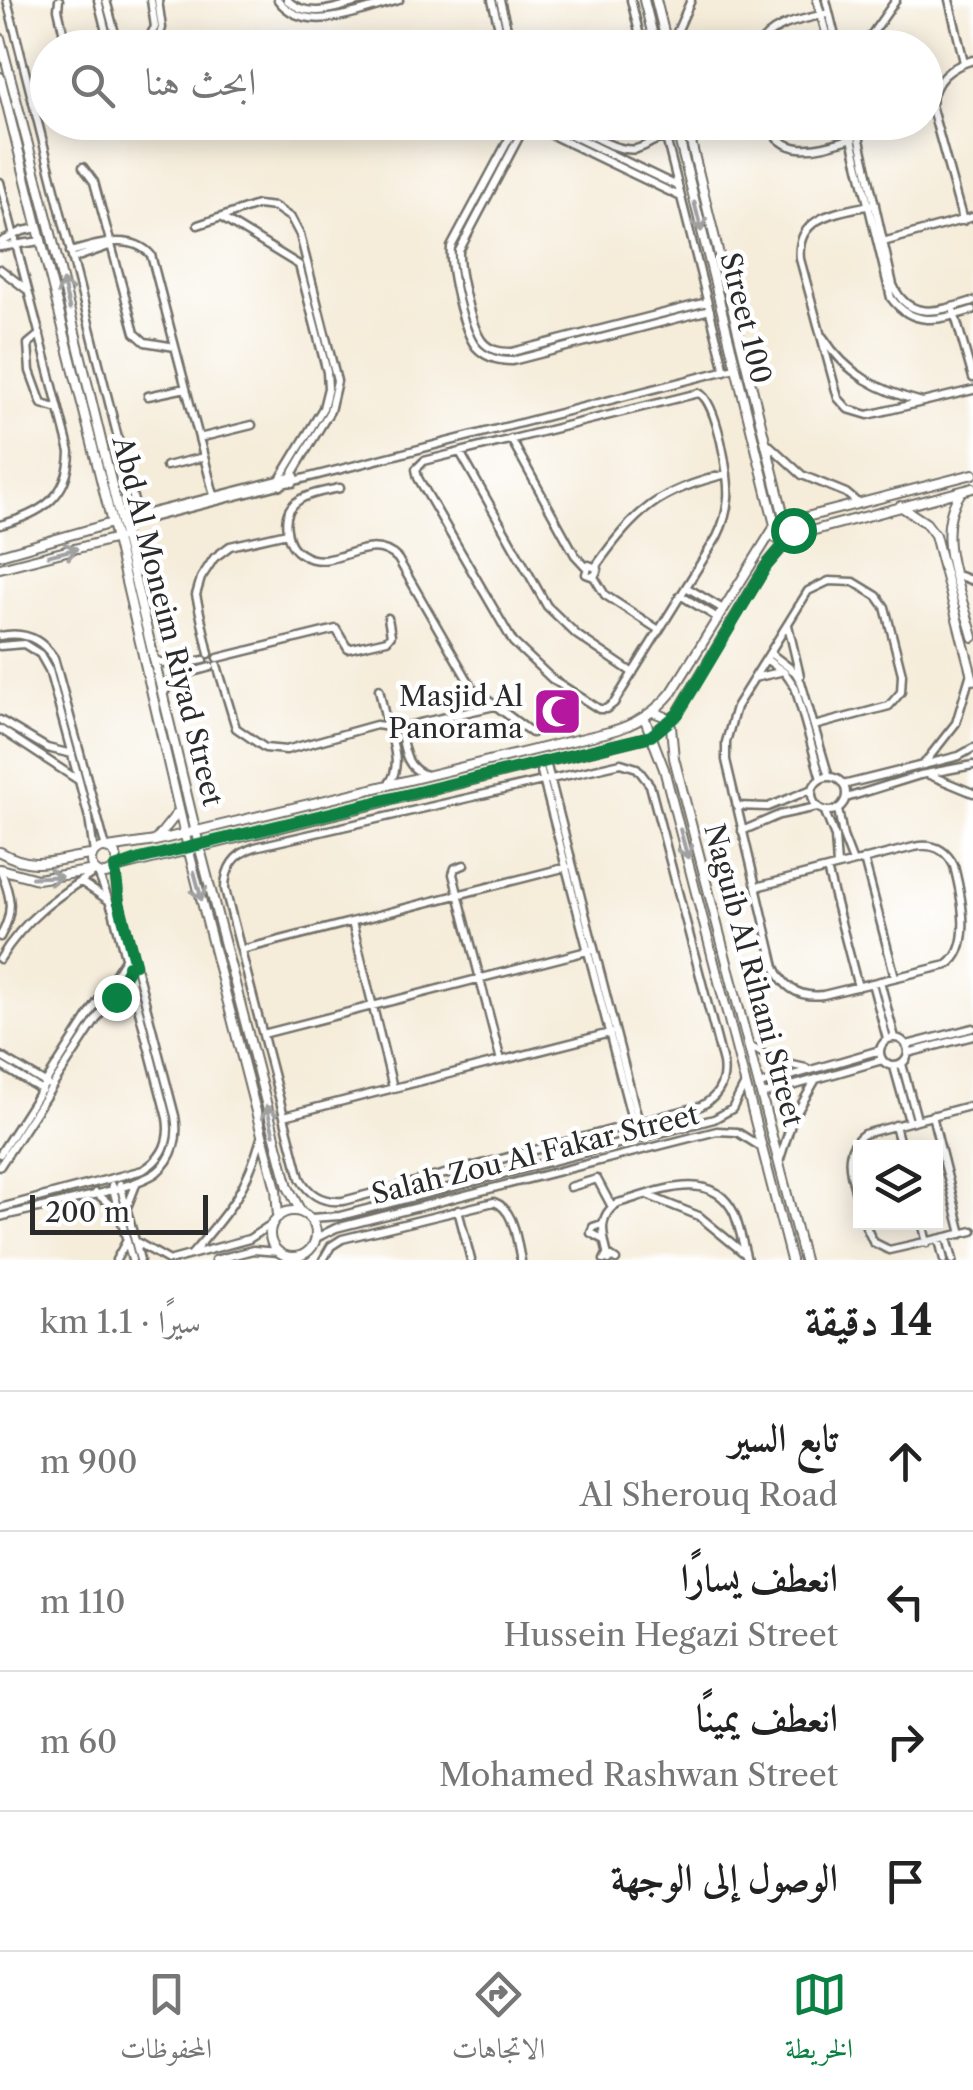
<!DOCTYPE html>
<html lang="ar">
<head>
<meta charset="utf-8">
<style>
  body { margin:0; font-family:"Libre Caslon Text",Amiri,serif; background:#f2f2f2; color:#222; direction:rtl }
  .controls { position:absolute; right:30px; bottom:30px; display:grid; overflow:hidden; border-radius:0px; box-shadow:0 5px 25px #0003 }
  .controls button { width:90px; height:90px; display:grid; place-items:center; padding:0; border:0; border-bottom:2px solid #e0e0e0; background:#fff; color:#222; font:50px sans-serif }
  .scale { position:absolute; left:30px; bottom:25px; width:178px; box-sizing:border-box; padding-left:10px; border:5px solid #2b2b2b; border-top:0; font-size:28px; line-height:35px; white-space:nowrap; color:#2b2b2b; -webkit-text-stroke:8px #fff; paint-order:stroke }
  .stop { position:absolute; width:30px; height:30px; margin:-22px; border:8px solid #0b8043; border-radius:50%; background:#fff }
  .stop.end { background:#0b8043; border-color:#fff; box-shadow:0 2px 10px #0008 }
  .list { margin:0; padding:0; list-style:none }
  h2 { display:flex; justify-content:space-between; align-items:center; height:130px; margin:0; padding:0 40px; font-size:42px }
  h2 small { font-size:32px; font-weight:400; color:#767676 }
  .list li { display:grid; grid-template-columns:65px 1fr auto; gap:30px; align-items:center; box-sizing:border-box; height:140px; padding:0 40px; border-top:2px solid #e0e0e0 }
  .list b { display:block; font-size:38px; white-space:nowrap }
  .list p { margin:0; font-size:32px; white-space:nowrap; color:#767676 }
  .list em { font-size:32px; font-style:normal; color:#767676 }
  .icon { flex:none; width:55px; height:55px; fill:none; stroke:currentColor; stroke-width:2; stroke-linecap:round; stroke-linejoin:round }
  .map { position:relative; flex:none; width:973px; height:1260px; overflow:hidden; direction:ltr }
  .search { position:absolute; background:#fff; box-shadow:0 5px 25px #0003; left:30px; right:30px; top:30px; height:110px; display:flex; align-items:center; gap:25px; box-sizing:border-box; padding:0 35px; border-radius:55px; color:#767676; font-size:38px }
  .sheet { height:690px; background:#fff }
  nav { display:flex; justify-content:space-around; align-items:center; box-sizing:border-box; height:140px; border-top:2px solid #e0e0e0; background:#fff; font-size:28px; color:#767676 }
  nav a { display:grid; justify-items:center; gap:5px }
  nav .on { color:#0b8043 }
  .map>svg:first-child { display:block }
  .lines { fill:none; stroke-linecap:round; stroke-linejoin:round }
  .minor-casing { stroke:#726f68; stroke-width:11 }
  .tertiary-casing { stroke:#726f68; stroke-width:12 }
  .minor { stroke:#fff; stroke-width:6 }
  .tertiary { stroke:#fff; stroke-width:8 }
  .oneway { stroke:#a0a0a0 }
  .route { stroke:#0b8043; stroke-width:12 }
  .labels { text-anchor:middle; stroke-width:9; stroke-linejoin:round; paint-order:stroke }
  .street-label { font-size:28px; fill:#2b2b2b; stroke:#fff }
  .poi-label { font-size:28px; fill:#2b2b2b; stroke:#fff; text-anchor:end }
</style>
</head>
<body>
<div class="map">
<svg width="973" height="1260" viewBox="0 0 973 1260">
  <rect width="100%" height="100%" fill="#fff"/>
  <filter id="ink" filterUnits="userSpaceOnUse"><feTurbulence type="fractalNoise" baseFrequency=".01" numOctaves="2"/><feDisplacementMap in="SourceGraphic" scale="20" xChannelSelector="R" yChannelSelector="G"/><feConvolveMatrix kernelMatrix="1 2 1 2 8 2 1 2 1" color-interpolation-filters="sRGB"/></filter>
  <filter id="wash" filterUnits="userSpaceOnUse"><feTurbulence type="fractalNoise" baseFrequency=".0048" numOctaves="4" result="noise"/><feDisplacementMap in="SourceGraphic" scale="40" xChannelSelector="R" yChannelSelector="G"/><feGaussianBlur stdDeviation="2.25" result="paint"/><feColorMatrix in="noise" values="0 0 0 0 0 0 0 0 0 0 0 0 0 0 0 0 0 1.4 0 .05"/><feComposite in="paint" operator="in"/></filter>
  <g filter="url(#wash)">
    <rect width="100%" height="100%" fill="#f5ecd9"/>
  </g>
  <g filter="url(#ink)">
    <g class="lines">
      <defs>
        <path id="minor" d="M7 0 139 521
          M59 0 58 9 67 48
          M98 0 110 48
          M106 0 119 48
          M278 0C306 37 362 9 399 0
          M287 0C309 21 338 7 364 0
          M492 0 504 48
          M500 0 512 48
          M631 0 643 48
          M817 0 830 48
          M826 0 838 48
          M949 0 964 62
          M143 48 155 27 151 0
          M155 48 162 28 158 0
          M670 48 691 0
          M757 48C772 22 803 20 829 13
          M862 48 896 0
          M518 122 451 247C449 268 463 331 476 347 486 358 498 361 512 361L710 310
          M527 122 459 251C458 270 471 326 482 341 490 351 501 352 512 352L707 302
          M544 122 677 186
          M568 122C585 132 617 153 636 149 648 146 652 139 666 138
          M662 122 725 371
          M767 122C784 162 822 147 853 138
          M848 122 891 298C914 329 942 319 973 310
          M856 122 893 285C909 323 942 310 973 301
          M527 123 681 197
          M83 167 94 182 135 333 145 342 175 347
          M0 182 70 452C69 498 40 514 0 525
          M875 204C841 212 795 214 800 259L838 398 848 409 868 415 973 390
          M222 218 299 265 327 372 328 388 323 408 280 479 281 486
          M963 221 931 105C934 80 949 67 973 60
          M198 225 257 205 275 207 291 218 300 235 337 381 330 411 291 476 293 483
          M1 242 23 231 38 228
          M883 242 973 217
          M0 247 41 241
          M70 252C96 245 131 232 151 255L214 495
          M72 259 109 246
          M0 269 26 289
          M954 312 973 378
          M40 334 28 344 30 371 42 404 59 409
          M823 337C847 375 880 391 922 402
          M699 393C717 402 730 478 728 498 727 512 723 525 717 537L614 703 606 709H599L552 679 513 642 418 478 416 469 424 461Z
          M148 396 186 388
          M199 438 252 425
          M511 439 575 555 587 568
          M766 442 802 475 846 493 859 504
          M460 452 547 606 577 635 633 673
          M166 466 204 457
          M340 488C316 493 281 496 287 530 288 540 293 550 303 555 334 574 368 529 398 559L473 689 532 733
          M121 520 295 476
          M123 525 735 368
          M596 566C636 510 659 490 727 474
          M957 575 973 581
          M594 577 598 569 589 565 586 574 594 577 605 595 659 630
          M686 587 723 609
          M680 595 718 618
          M788 625 800 676
          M0 636C23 631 41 638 54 658L106 848
          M0 646 24 644 40 654 49 670 89 818 94 853
          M770 653 795 672 801 682 829 777
          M209 654 196 595 201 578 214 558 230 546 287 533
          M218 658 336 629 348 649 387 640 391 635 388 618
          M766 659 785 673 795 687 821 779
          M156 660 171 666 204 660
          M217 665 236 728 265 748 286 750 376 725 397 728 495 706
          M754 678 780 672
          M379 689 387 726
          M164 693 174 677 211 667
          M0 720 47 748 72 754
          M400 727C404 747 404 768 426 775
          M0 729 78 780
          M546 762 643 1138
          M621 763 637 768 650 785 723 1063C726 1083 718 1097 701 1106L343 1201C323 1203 309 1195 300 1178L225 889C225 868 234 854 255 847Z
          M539 764 637 1139
          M923 765 956 723 970 676
          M927 774 973 793
          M812 794a17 17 0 1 1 34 0a17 17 0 1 1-34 0Z
          M388 785C402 767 394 748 389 728
          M843 785 959 756 973 748
          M846 798 920 775 973 765
          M736 806 768 807 812 789
          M838 809 843 836 853 862
          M825 812 835 837 837 866
          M742 831 779 815 817 807
          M864 859 895 977
          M464 865 455 868 453 874 501 1061
          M0 869C11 896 15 911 0 937
          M827 869 858 987
          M81 882 108 900
          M756 887 914 847C933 843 946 849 954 866 962 898 973 948 947 965L823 995C800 998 784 988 775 967L726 760V742L736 707 808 591 829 581 854 582 877 596 885 607 902 674 901 692 889 706 814 726
          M352 922 393 1088
          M241 950 567 867
          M0 959C24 919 57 896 96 871
          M880 981 895 1038
          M872 983 887 1039
          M111 998 136 1000
          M263 1034 591 950
          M880 1052a14 14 0 1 1 28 0a14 14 0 1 1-28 0Z
          M907 1045 973 1028
          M749 1046 779 1062 806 1068
          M908 1053 973 1036
          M0 1056 47 1084
          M902 1064 917 1119
          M0 1065 42 1090
          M894 1067 909 1121
          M759 1085 880 1050
          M761 1095 882 1060
          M932 1115 962 1234
          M284 1116 610 1033
          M895 1125 901 1148
          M0 1154 125 959
          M779 1162 792 1121 816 1079
          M0 1166 128 971
          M120 1184 140 1260
          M112 1185 132 1260
          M570 1187 597 1179 612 1207
          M96 1193 117 1210
          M649 1196 699 1216 745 1254
          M128 1205 137 1182
          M0 1208 143 1170C163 1158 171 1141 167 1118L113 911 98 873
          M860 1208C854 1183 838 1152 864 1134L973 1105
          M458 1210 471 1260
          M0 1217C34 1208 133 1190 157 1172 174 1158 179 1137 175 1116L119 902 114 869
          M311 1218 340 1216 714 1119 732 1109 745 1084
          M864 1222 873 1242 889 1250 973 1231
          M922 1222 927 1243
          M602 1224 593 1227 591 1233 604 1240
          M316 1238 336 1228 717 1131 737 1132 761 1147
          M947 1238 953 1260
          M939 1240 944 1260
          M135 1241 168 1260
          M191 1255C229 1211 246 1192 262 1135
          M116 1260 126 1242
          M172 1260 249 1239 273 1223
          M215 1260 253 1250 279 1252
          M323 1260 331 1246 342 1239 494 1202C515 1209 516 1240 521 1260
          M604 1260 607 1254 616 1260
          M609 1260C604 1238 595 1217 618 1203 655 1193 711 1166 734 1213 740 1228 743 1245 747 1260"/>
        <path id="tertiary" d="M644 0 656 48
          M656 0 668 48
          M0 38 49 225 199 845 288 1187 301 1212
          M0 77 116 539 188 848 276 1189 278 1217
          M675 122 775 525
          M686 122 785 521
          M962 491C931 532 961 591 973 637
          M900 506 926 523 935 535 973 680
          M773 531a10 10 0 1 1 20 0a10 10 0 1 1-20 0Z
          M787 522 973 474
          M792 536 973 488
          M0 555 112 523
          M0 568 117 538
          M653 712 666 717 671 727 674 758 804 1260
          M644 717 664 769 791 1260
          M155 841 179 811
          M108 848 155 841 609 732C635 725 655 713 672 692L772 531
          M91 861a13 13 0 1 1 26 0a13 13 0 1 1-26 0Z
          M0 852C38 873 55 858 92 855
          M115 868 651 736 677 714 765 567 787 541
          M0 869 37 879 95 870
          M270 1234a23 23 0 1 1 46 0a23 23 0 1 1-46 0Z"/>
      </defs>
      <use href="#minor" class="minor-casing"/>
      <use href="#tertiary" class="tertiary-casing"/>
      <use href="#minor" class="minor"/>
      <use href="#tertiary" class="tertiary"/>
    </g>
    <defs><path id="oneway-shaft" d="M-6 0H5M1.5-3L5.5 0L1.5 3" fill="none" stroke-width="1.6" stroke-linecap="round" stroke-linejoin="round" transform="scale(2.5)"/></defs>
    <g class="oneway">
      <use href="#oneway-shaft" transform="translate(698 217) rotate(76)"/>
      <use href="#oneway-shaft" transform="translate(66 295) rotate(-104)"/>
      <use href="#oneway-shaft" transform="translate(63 552) rotate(-14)"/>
      <use href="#oneway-shaft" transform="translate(684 844) rotate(75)"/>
      <use href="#oneway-shaft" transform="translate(47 877) rotate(-2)"/>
      <use href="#oneway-shaft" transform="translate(198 886) rotate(75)"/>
      <use href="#oneway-shaft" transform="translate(270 1120) rotate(-104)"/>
    </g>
  </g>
  <g class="lines" filter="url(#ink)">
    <path class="route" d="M116 997 110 999 128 970V966L135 964 119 902 115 868 140 859 651 736 678 714 767 565 792 536 793 530"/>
  </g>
  <defs>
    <symbol id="mosque-square" viewBox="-11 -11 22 22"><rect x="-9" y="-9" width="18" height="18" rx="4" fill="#b5179e" stroke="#fff"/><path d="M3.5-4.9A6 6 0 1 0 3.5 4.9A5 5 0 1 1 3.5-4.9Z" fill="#fff"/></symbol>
  </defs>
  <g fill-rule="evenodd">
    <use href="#mosque-square" x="530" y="684" width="55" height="55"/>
  </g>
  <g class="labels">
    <g class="street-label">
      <text transform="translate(746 318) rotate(76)" y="10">Street 100</text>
      <text transform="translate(168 621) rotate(76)" y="10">Abd Al Moneim Riyad Street</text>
      <text transform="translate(754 975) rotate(75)" y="10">Naguib Al Rihani Street</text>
      <text transform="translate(535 1154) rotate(-14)" y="10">Salah Zou Al Fakar Street</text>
    </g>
    <g class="poi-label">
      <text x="523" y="706">Masjid Al<tspan x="523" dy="32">Panorama</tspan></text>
    </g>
  </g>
</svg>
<div class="controls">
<button><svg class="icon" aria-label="layers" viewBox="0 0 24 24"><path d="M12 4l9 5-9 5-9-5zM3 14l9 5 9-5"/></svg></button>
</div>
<div class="scale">200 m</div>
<div class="stop" style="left:793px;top:530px"></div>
<div class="stop end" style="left:116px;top:997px"></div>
<div class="search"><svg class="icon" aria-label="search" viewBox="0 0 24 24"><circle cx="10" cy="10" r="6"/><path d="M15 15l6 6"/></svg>ابحث هنا</div>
</div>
<section class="sheet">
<h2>14 دقيقة<small>سيرًا · 1.1 km</small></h2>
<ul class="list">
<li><svg class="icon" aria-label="ahead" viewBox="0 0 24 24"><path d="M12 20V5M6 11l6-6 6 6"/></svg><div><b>تابع السير</b><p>Al Sherouq Road</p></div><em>900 m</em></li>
<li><svg class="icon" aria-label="left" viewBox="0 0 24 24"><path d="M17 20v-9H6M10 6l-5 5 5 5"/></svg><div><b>انعطف يسارًا</b><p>Hussein Hegazi Street</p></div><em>110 m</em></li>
<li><svg class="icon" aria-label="right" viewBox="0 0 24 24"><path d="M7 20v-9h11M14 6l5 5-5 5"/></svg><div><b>انعطف يمينًا</b><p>Mohamed Rashwan Street</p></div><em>60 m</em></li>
<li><svg class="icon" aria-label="arrive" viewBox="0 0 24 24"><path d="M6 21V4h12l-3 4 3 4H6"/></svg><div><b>الوصول إلى الوجهة</b></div></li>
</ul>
</section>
<nav>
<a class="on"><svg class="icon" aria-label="map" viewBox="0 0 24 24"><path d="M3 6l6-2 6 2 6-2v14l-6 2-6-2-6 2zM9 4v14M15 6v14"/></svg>الخريطة</a>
<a><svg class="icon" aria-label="directions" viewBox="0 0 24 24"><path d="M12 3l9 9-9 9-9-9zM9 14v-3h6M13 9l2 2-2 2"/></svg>الاتجاهات</a>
<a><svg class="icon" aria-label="saved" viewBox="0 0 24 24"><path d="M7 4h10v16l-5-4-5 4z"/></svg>المحفوظات</a>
</nav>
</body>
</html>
